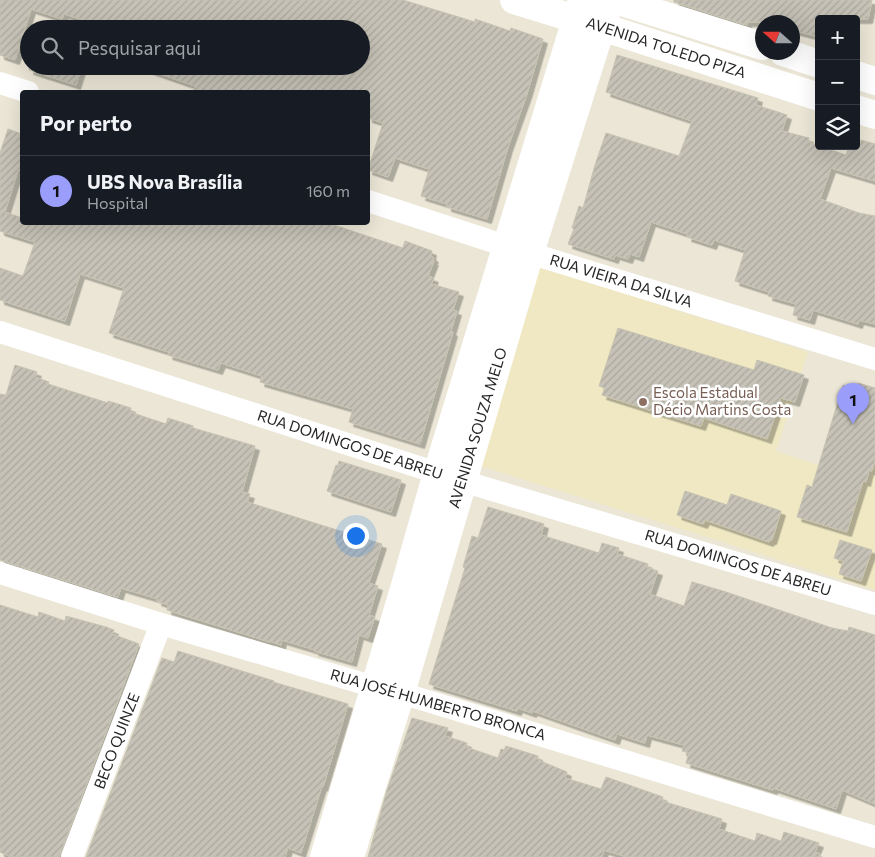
<!DOCTYPE html>
<html lang="pt">
<head>
<meta charset="utf-8">
<style>
  body { margin:0; font-family:Commissioner,sans-serif; background:#242831; color:#f1f3f6 }
  .controls { position:absolute; right:15px; top:15px; display:grid; overflow:hidden; border-radius:5px; box-shadow:0 5px 20px #0002 }
  .controls button { width:45px; height:45px; display:grid; place-items:center; padding:0; border:0; border-bottom:1px solid #363941; background:#171b24; color:#f1f3f6; font:25px sans-serif }
  .compass { position:absolute; left:755px; top:15px; width:45px; height:45px; border-radius:50%; background:#171b24; box-shadow:0 5px 20px #0002; rotate:291deg }
  .you { position:absolute; left:355px; top:535px; width:18px; height:18px; margin:-12px; border:4px solid #fff; border-radius:50%; background:#1a73e8; box-shadow:0 0 0 8px #1a73e833 }
  .badge { display:grid; place-items:center; width:32px; height:32px; border-radius:50%; background:#9a9efa; color:#111; font-size:16px; font-weight:700 }
  .pin { position:absolute; translate:-50% -41px; filter:drop-shadow(0 1px 2px #0008) }
  .pin::after { content:''; position:absolute; top:26px; width:18px; height:15px; background:inherit; clip-path:polygon(0 0,100% 0,50% 100%) }
  .list { margin:0; padding:0; list-style:none }
  h2 { display:flex; justify-content:space-between; align-items:center; height:65px; margin:0; padding:0 20px; font-size:21px }
  h2 small { font-size:16px; font-weight:400; color:#9ea1a6 }
  .list li { display:grid; grid-template-columns:32px 1fr auto; gap:15px; align-items:center; box-sizing:border-box; height:70px; padding:0 20px; border-top:1px solid #363941 }
  .list b { display:block; font-size:19px; white-space:nowrap }
  .list p { margin:0; font-size:16px; white-space:nowrap; color:#9ea1a6 }
  .list em { font-size:16px; font-style:normal; color:#9ea1a6 }
  .icon { flex:none; width:28px; height:28px; fill:none; stroke:currentColor; stroke-width:2; stroke-linecap:round; stroke-linejoin:round }
  .map { position:relative; flex:none; width:875px; height:857px; overflow:hidden }
  .search { position:absolute; background:#171b24; box-shadow:0 5px 20px #0002; left:20px; top:20px; width:350px; height:55px; display:flex; align-items:center; gap:12px; box-sizing:border-box; padding:0 18px; border-radius:28px; color:#9ea1a6; font-size:19px }
  .panel { position:absolute; background:#171b24; box-shadow:0 5px 20px #0002; left:20px; top:90px; width:350px; height:135px; border-radius:5px }
  .map>svg:first-child { display:block }
  .education { fill:#efe8c3 }
  .building { fill:url(#building-hatch); stroke:#c6c2b0; filter:url(#shadow) }
  .lines { fill:none; stroke-linecap:round; stroke-linejoin:round }
  .street { stroke:#fff; stroke-width:22 }
  .secondary { stroke:#fff; stroke-width:28 }
  .education-dot { fill:#8d6e63; stroke:#fff; stroke-width:2 }
  .labels { text-anchor:middle; stroke-width:5; stroke-linejoin:round; paint-order:stroke }
  .street-label { font-size:15px; fill:#272727; stroke:#fff }
  .education-label { font-size:15px; fill:#785e54; stroke:#fff; text-anchor:start }
</style>
</head>
<body>
<div class="map">
<svg width="875" height="857" viewBox="0 0 875 857">
  <defs>
    <pattern id="building-hatch" width="6" height="6" patternUnits="userSpaceOnUse" patternTransform="scale(1.25)"><rect width="6" height="6" fill="#c6c2b7"/><path d="M-1 1l2-2M0 6l6-6M5 7l2-2" fill="none" stroke="#aaa79d"/></pattern>
    <filter id="shadow"><feDropShadow dx="4.5" dy="4.5" stdDeviation="0" flood-color="#0004"/></filter>
  </defs>
  <rect width="100%" height="100%" fill="#ebe6d6"/>
  <path class="education" d="M537 266 808 352 776 451 868 481 875 458V590L474 464Z"/>
  <path class="building" d="M0 0H403L475 22V19L510 31 511 28 543 39 527 94 508 147 487 219 447 207V204L421 196 429 169 395 158 388 177 368 170 383 123 368 118V92H193L195 86 146 69V66H361V29H95L97 24 64 14 62 19 31 9 15 60 0 55Z
    M674 0H872L868 19H819V37L792 30V22H747V25L674 2Z
    M617 55 758 98 756 105 787 115 782 131 809 138 808 142 819 146 846 155 849 146H856V142L860 143 861 140 875 144V181L831 168 820 199 859 213 875 216V324L859 320 858 324 813 310 810 320 793 315 796 304 768 296 769 292 735 281 745 250 714 240 712 245 687 237 688 234 651 222 639 257 630 254 628 259 615 255 614 259 568 244 574 229 572 228 579 206 583 208 595 165 606 133 679 156 692 121 606 92Z
    M30 66H82L76 85 29 70Z
    M8 129 22 134V171L18 170 5 212 22 218V222H325L403 248 405 241 432 251 431 256 434 258 432 261H434L428 276 434 278 431 284 459 292 453 310 457 311 451 331 453 332 420 444 349 422 353 409 260 382 262 376 221 363 218 370 168 355 169 352 109 333 124 288 80 274 65 321 0 300V268L23 276 35 242 0 231V153Z
    M618 328 754 370 757 360 804 375 795 402 781 398 767 439 704 418 701 426 602 395 605 388 599 386Z
    M15 365 37 372 35 377 49 382 48 384 108 403V401L131 408 130 412 166 424 168 418 193 426V428L255 446 242 492 250 494 247 502 382 544 369 583 378 586 369 615 375 617 368 638 359 635 352 662 314 651 315 650 282 640 281 645 270 641V642L183 615 167 610 168 605 157 601 158 599 121 588 118 597 0 560V394L6 395Z
    M858 383 875 388V460L872 471 869 470 866 482 863 481 847 532 797 517 807 485 812 487 843 385 856 389Z
    M339 461 401 480 391 512 327 491 336 465 338 466Z
    M685 491 727 505 731 494 781 511 772 540H770L769 542 705 520 703 524 677 515Z
    M488 507 544 524 541 535 599 553 602 543 619 548 617 554 648 564 647 568 658 571 650 594 684 606 692 582 723 591 832 628 848 631 849 627 875 635V804L842 790 836 809 773 788V790L686 763 689 753 682 751 684 745 647 735 645 743 617 734 615 740 533 711 532 713 518 708 517 711 429 684 465 568 463 567 472 536 478 538Z
    M840 540 872 550 861 581 839 574 843 561 834 558Z
    M0 605 38 617 39 612 65 621 66 616 106 627 114 630 112 634 139 644 59 857H11L0 852Z
    M178 651 274 681 273 682 348 704 323 787 322 786 301 853 288 848 285 857H86L162 658 174 662Z
    M412 718 448 728 445 736 467 743 466 747 498 758 501 749 504 750 506 746 538 756V760L567 772 565 778 601 789 606 777 663 797 662 801 722 819 719 829 755 841 757 833 781 841 784 832 819 843 815 852 820 854 819 857H627L604 850 602 857H368L387 790Z"/>
  <g class="lines">
    <path class="street" d="M0 83 28 92
      M368 201 506 246 875 359
      M0 332 462 481 875 604
      M0 573 161 624 375 687 401 693 875 837
      M72 857 161 624"/>
    <path class="secondary" d="M514 0 602 27 819 97
      M615 0 762 46
      M783 52 819 64
      M856 75 875 81
      M856 109 875 115
      M324 857 404 589 437 473 582 0
      M350 857 401 693 530 253 610 0"/>
  </g>
  <circle class="education-dot" cx="643" cy="402" r="5"/>
  <g class="labels">
    <g class="street-label">
      <text transform="translate(666 48) rotate(18)" y="5">AVENIDA TOLEDO PIZA</text>
      <text transform="translate(621 281) rotate(17)" y="5">RUA VIEIRA DA SILVA</text>
      <text transform="translate(478 428) rotate(-73)" y="5">AVENIDA SOUZA MELO</text>
      <text transform="translate(350 445) rotate(18)" y="5">RUA DOMINGOS DE ABREU</text>
      <text transform="translate(738 563) rotate(17)" y="5">RUA DOMINGOS DE ABREU</text>
      <text transform="translate(438 705) rotate(16)" y="5">RUA JOSÉ HUMBERTO BRONCA</text>
      <text transform="translate(117 741) rotate(-69)" y="5">BECO QUINZE</text>
    </g>
    <g class="education-label">
      <text x="653" y="398">Escola Estadual<tspan x="653" dy="17">Décio Martins Costa</tspan></text>
    </g>
  </g>
</svg>
<div class="controls">
<button>+</button>
<button>−</button>
<button><svg class="icon" aria-label="layers" viewBox="0 0 24 24"><path d="M12 4l9 5-9 5-9-5zM3 14l9 5 9-5"/></svg></button>
</div>
<svg class="compass" viewBox="-18 -18 36 36"><path d="M0-13l5 13h-10z" fill="#e53935"/><path d="M0 13l5-13h-10z" fill="#9ea1a6"/></svg>
<div class="you"></div>
<div class="pin badge" style="left:853px;top:424px">1</div>
<div class="search"><svg class="icon" aria-label="search" viewBox="0 0 24 24"><circle cx="10" cy="10" r="6"/><path d="M15 15l6 6"/></svg>Pesquisar aqui</div>
<section class="panel">
<h2>Por perto<small></small></h2>
<ul class="list">
<li><span class="badge">1</span><div><b>UBS Nova Brasília</b><p>Hospital</p></div><em>160 m</em></li>
</ul>
</section>
</div>
</body>
</html>
